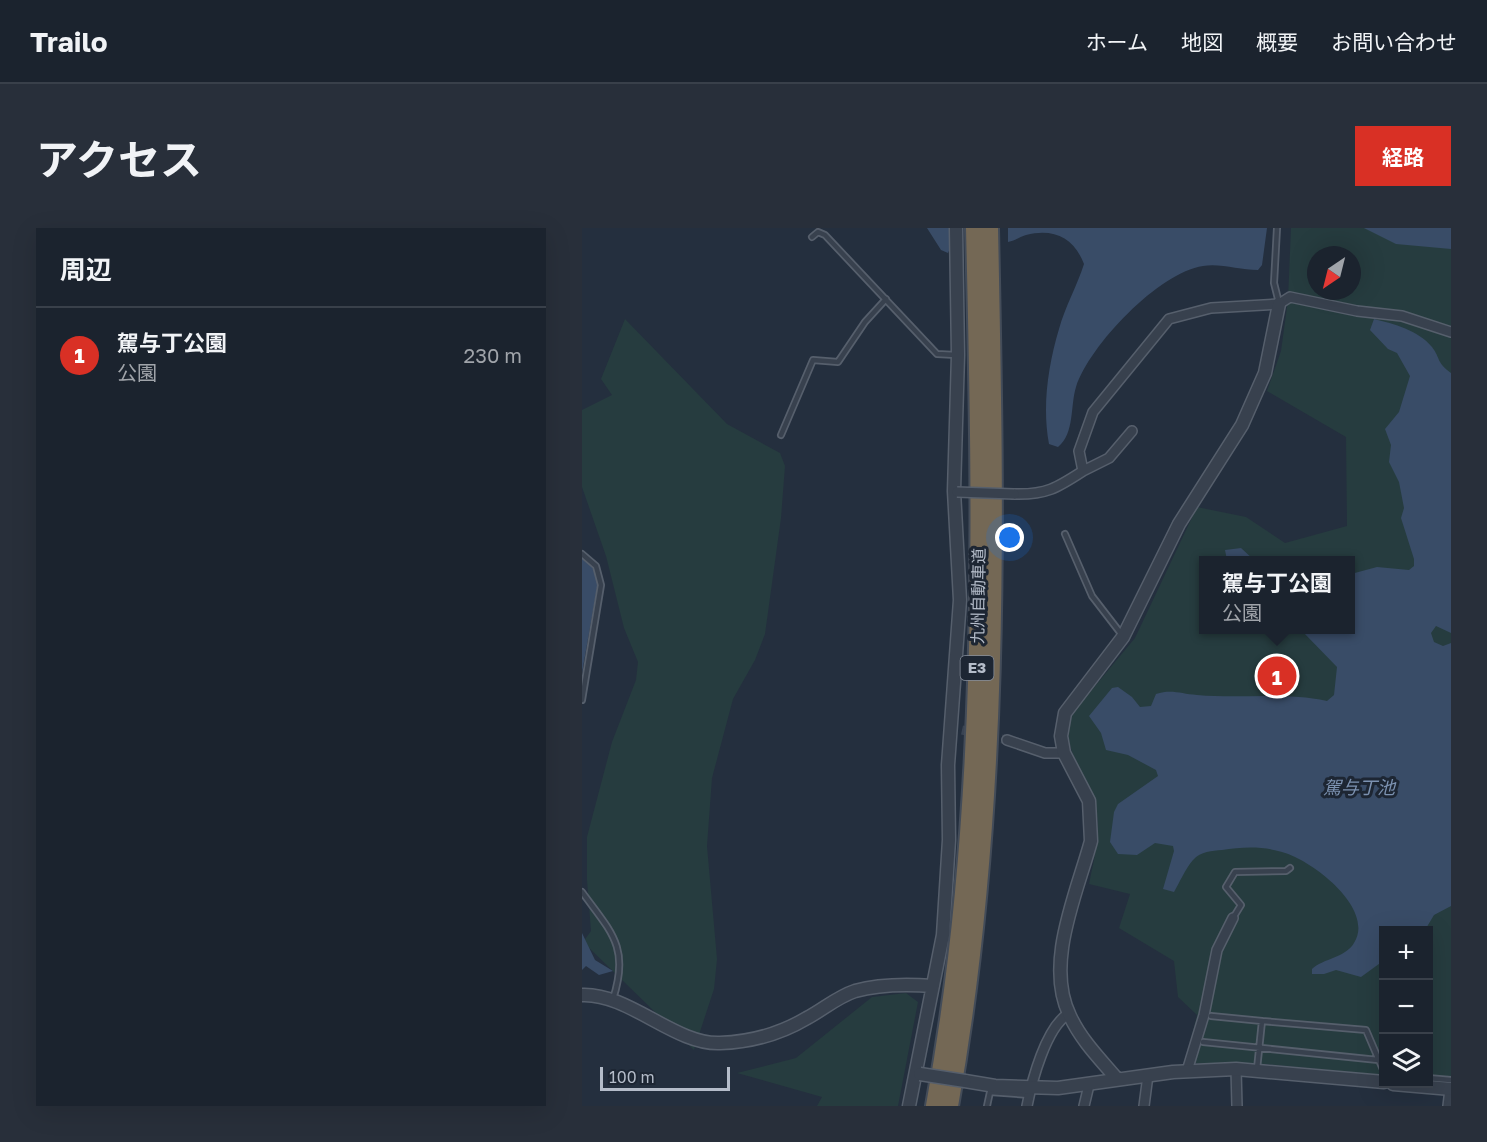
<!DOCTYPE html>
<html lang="ja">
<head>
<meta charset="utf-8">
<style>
  body { margin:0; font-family:"Golos Text","Noto Sans JP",sans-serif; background:#282f3a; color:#f1f3f6 }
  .controls { position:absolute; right:18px; bottom:18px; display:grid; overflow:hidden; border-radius:0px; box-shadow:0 6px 24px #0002 }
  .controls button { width:54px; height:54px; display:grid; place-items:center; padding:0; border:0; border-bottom:2px solid #39404a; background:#1b232e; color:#f1f3f6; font:30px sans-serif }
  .compass { position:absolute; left:725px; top:18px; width:54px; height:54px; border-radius:50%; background:#1b232e; box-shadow:0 6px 24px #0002; rotate:215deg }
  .scale { position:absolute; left:18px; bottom:15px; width:130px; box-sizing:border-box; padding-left:6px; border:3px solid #b4bcc9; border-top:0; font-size:16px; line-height:21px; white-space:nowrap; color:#b4bcc9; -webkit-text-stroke:4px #1d2633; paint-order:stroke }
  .you { position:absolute; left:428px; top:310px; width:21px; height:21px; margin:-15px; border:4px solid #fff; border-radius:50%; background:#1a73e8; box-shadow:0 0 0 9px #1a73e833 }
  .badge { display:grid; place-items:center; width:39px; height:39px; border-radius:50%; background:#d93025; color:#fff; font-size:20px; font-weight:700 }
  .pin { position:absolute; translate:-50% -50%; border:3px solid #fff; box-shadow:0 2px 6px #0006 }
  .popup { position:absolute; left:617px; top:328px; width:156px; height:78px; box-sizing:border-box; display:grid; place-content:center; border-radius:0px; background:#1b232e; filter:drop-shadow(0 2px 4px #0005); font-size:20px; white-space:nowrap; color:#a0a4aa }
  .popup b { font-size:22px; color:#f1f3f6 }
  .popup::after { content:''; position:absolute; left:50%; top:100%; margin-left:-12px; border:12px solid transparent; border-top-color:#1b232e }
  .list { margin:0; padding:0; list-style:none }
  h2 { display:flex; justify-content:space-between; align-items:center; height:78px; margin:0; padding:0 24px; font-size:26px }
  h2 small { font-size:20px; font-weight:400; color:#a0a4aa }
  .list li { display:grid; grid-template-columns:39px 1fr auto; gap:18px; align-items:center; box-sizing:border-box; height:96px; padding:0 24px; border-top:2px solid #39404a }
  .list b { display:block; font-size:22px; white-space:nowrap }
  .list p { margin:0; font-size:20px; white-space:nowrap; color:#a0a4aa }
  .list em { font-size:20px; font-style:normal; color:#a0a4aa }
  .icon { flex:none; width:33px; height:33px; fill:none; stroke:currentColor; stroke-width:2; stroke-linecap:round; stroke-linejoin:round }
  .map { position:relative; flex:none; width:869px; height:878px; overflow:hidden; border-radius:0px }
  header { display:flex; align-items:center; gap:36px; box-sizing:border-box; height:84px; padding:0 30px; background:#1b232e; border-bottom:2px solid #39404a }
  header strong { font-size:28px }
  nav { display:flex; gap:33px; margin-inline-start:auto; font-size:21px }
  .intro { display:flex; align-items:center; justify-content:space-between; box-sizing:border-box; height:144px; padding:0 36px }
  h1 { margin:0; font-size:42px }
  .button { padding:15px 27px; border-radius:0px; background:#d93025; color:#fff; font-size:21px; font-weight:700 }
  main { display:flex; gap:36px; padding:0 36px }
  aside { flex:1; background:#1b232e; border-radius:0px; box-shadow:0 6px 24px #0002 }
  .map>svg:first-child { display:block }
  .green { fill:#263c3f; fill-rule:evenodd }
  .water { fill:#394c67 }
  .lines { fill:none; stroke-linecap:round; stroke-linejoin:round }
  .minor-tunnel { stroke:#3a4453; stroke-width:9; stroke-dasharray:9 4.5; stroke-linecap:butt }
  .service-casing { stroke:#565f6c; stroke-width:8 }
  .minor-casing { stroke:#565f6c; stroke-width:12 }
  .tertiary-casing { stroke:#565f6c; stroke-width:15 }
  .motorway-casing { stroke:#434c59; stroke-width:20 }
  .service { stroke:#38414e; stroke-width:4.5 }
  .minor { stroke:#38414e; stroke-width:9 }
  .tertiary { stroke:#38414e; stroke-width:12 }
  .motorway { stroke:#746855; stroke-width:16 }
  .minor-bridge-casing { stroke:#565f6c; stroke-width:12; stroke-linecap:butt }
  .tertiary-bridge-casing { stroke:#565f6c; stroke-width:15; stroke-linecap:butt }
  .minor-bridge { stroke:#38414e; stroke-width:9 }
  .tertiary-bridge { stroke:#38414e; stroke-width:12 }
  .labels { text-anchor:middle; stroke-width:6; stroke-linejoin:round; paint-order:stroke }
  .shield { fill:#1d2633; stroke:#878f9c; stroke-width:1.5 }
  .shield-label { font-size:15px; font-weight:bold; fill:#b4bcc9 }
  .street-label { font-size:16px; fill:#b4bcc9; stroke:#1d2633 }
  .water-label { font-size:18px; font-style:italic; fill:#7c92b1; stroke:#1d2633 }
</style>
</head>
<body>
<header>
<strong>Trailo</strong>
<nav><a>ホーム</a><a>地図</a><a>概要</a><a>お問い合わせ</a></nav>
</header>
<div class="intro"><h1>アクセス</h1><a class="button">経路</a></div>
<main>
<aside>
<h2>周辺<small></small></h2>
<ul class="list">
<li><span class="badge">1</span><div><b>駕与丁公園</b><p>公園</p></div><em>230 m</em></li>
</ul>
</aside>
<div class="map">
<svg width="869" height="878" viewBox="0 0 869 878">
  <rect width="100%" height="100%" fill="#242f3e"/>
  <path class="green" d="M709 0H869V854L847 852 846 702H802L801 847 682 836 603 835 615 787 596 769 592 733 537 700 548 666 507 656C513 627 521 598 511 569 501 540 478 518 489 487L553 410 615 279 664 289 703 315 765 298 764 209 685 163 699 123 706 72ZM734 27H770V63H734ZM622 332H768V402H622Z
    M43 91 145 196 198 225 203 238 199 290 183 406 173 432 151 471 130 550 125 618 135 731 132 761 112 822 1 714 9 703 5 652V609L30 514 54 452 56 434 42 400 24 328 0 259V182L30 167 19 151Z
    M324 765 336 774 316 878H235L240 869 155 845 214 830 290 769Z"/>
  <path class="water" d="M345 0H369V18L366 25 359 22Z
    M426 0H685L680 37 676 42C658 42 638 35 621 38 577 44 507 118 494 159 488 178 493 205 476 219L467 216C460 179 466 138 477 101 483 79 495 58 502 36 492 10 472 0 444 7 437 9 433 13 426 14Z
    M782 0H869V21L814 16Z
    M792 91C812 96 836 102 850 119 859 131 854 134 869 145V405L854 398 849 405 852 414 861 418 869 415V678L852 687 843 702H802L801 733 779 749 754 742 742 746H730V741C742 730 763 730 772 715 794 680 728 631 700 624 680 618 660 619 640 622 630 623 619 623 611 632 603 641 598 654 592 664L581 661 592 623 591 618 573 615 555 627 536 626 528 614 532 584 536 576 576 548 574 542 546 527 524 522 519 505 507 488 530 460 536 459 550 469 558 479 569 478 574 466C590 461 599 466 615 467 658 471 702 464 745 473L752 467 755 439 721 404 706 402H768L769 346 795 339 827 342 832 338V331L819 290 822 280 817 254 807 234 809 217 803 201 817 184 828 148 815 125 806 121 788 102Z
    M659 320 672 332H645L643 322Z
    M0 329 10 338 16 354 0 445Z
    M0 705 13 732 31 743 17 747 4 738 0 742Z"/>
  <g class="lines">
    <path class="minor-tunnel" d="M380 502 425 512"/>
    <defs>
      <path id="service" d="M695 0 692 55 697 75
        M230 9 236 4 243 7 355 126 374 127
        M199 207 231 132 256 134 283 94 304 71
        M483 306 510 368 540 407
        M0 326 14 338 19 357 0 472
        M0 664C29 704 48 719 31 771
        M651 690 659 677 644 659 653 644 704 643 708 640
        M629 788 680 793
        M621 814 796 832
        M675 841 680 793 784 802 802 844
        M846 850 869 852
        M405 878 408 864 448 867"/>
      <path id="minor" d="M501 243 527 230 550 203
        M432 266C464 267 475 260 501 243L497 223 511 184 587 91 629 80 697 76 708 69 775 83 820 88 869 104
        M425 512 463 525H482
        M654 841 655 878
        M605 843 622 787 635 722 651 690
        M445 878C450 852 464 800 486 786
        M502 878 507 857
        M562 878 566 847
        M866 878 868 861"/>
      <path id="tertiary" d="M0 767C47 765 93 817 138 815 169 814 198 806 225 790 242 781 255 769 273 763 298 756 325 756 351 758
        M535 851C518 831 499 812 488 788 462 736 495 665 509 613L507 573 482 525 479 508 483 485 541 409 597 296 660 197 683 145 697 76
        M383 853 413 858 476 860 591 844 654 841 802 854
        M811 856 869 861
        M327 878 361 707 367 612 366 537 378 372 372 263 376 127 374 0"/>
      <path id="motorway" d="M352 878C405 588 399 293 392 0
        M368 878C420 588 414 294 408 0"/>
    </defs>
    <use href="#service" class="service-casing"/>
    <use href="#minor" class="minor-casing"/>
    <use href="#tertiary" class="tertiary-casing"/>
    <use href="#motorway" class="motorway-casing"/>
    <use href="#service" class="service"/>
    <use href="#minor" class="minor"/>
    <use href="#tertiary" class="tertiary"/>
    <use href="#motorway" class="motorway"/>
    <defs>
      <path id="minor-bridge" d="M375 264 432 266"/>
      <path id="tertiary-bridge" d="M338 846 383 853"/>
    </defs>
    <use href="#minor-bridge" class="minor-bridge-casing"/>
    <use href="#tertiary-bridge" class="tertiary-bridge-casing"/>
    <use href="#minor-bridge" class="minor-bridge"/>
    <use href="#tertiary-bridge" class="tertiary-bridge"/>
  </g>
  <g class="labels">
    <rect class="shield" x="378.5" y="428" width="33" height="24" rx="4.5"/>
    <g class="shield-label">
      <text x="395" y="445">E3</text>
    </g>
    <g class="street-label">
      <text transform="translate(396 368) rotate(-89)" y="6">九州自動車道</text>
    </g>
    <g class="water-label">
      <text x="777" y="566">駕与丁池</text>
    </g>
  </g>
</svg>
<div class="controls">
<button>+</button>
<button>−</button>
<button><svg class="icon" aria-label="layers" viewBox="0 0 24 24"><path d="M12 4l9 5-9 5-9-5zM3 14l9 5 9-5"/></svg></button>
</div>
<svg class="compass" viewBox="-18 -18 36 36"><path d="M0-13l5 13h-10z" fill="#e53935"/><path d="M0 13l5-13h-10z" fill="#a0a4aa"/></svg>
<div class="scale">100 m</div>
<div class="you"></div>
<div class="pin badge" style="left:695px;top:448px">1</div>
<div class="popup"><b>駕与丁公園</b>公園</div>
</div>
</main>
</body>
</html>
